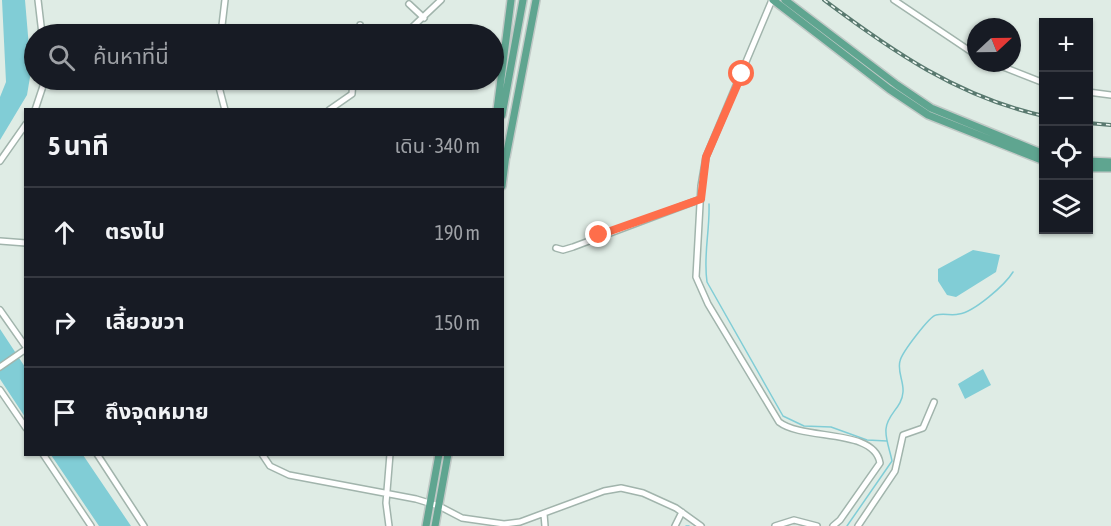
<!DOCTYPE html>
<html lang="th">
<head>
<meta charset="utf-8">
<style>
  body { margin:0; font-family:"Asap Condensed","Noto Sans Thai",sans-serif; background:#20242c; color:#f1f3f6 }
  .controls { position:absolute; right:18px; top:18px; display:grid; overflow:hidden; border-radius:0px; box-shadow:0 2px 4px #0004 }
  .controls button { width:54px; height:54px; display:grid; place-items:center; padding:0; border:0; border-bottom:2px solid #363941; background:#171b24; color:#f1f3f6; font:30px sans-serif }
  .compass { position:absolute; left:967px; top:18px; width:54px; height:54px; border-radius:50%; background:#171b24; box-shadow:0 2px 4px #0004; rotate:68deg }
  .stop { position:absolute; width:18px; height:18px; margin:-14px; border:4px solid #fe6e4b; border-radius:50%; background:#fff }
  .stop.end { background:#fe6e4b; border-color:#fff; box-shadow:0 2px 6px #0008 }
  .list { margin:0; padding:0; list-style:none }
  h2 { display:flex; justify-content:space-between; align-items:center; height:78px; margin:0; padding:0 24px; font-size:26px }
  h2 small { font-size:20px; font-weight:400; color:#9ea1a6 }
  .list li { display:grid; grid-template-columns:39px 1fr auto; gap:18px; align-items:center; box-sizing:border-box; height:90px; padding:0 24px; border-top:2px solid #363941 }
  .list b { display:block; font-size:22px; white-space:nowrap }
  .list em { font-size:20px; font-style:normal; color:#9ea1a6 }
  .icon { flex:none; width:33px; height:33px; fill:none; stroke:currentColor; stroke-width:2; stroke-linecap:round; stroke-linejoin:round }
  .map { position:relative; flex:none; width:1111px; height:526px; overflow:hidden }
  .search { position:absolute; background:#171b24; box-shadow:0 2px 4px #0004; left:24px; top:24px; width:480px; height:66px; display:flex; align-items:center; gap:15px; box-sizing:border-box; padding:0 21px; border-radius:33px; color:#9ea1a6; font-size:22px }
  .panel { position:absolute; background:#171b24; box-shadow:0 2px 4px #0004; left:24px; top:108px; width:480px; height:348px; border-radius:0px }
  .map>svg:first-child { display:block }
  .water { fill:#81cdd6 }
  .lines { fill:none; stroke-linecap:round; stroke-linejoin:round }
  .stream { stroke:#81cdd6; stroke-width:1.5 }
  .minor-casing { stroke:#a1b4ac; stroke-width:8 }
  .major-casing { stroke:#c0c9c6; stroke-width:10 }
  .minor { stroke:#fff; stroke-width:5 }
  .major { stroke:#5fa590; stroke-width:7 }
  .rail-casing { stroke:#59796f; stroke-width:4 }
  .rail { stroke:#eff8f3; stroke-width:1.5; stroke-dasharray:4.5; stroke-linecap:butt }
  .route { stroke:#fe6e4b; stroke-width:8 }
</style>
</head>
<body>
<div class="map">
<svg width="1111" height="526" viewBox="0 0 1111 526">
  <rect width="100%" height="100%" fill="#dfece5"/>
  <path class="water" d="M2 0H25L31 71 27 95 0 140V97L6 82Z
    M973 250 1000 255 996 272 956 297 947 295 938 281V269Z
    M0 329 25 367V417L0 379Z
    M983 369 991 385 965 399 958 384Z
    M51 455H83L131 526H99Z"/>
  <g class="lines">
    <path class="stream" d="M709 204C710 231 703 255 707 282L783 416 804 426 831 427 867 440 887 441
      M686 526H689
      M847 526 892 461C890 450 885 439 886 429 887 414 902 408 903 392 904 382 897 371 900 361 902 352 930 316 936 315 944 313 952 316 959 314 974 312 1005 285 1013 272"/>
    <defs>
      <path id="minor" d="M38 0 42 34
        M772 0 706 157 701 186 696 277 708 304 779 422C804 441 874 428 880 463L840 520 833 526
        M894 0 976 55
        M409 4 424 18
        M221 34 225 0
        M358 34 360 25
        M405 34 441 0
        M993 63 1044 83
        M222 80 219 87 225 110
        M1088 92 1111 95
        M35 110 45 80
        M329 110 352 94 353 80
        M0 161 26 124
        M0 241 26 243
        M556 248 563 250 573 247 701 199
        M0 310 26 347
        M0 367 26 349
        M0 390 26 428
        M43 454 91 526
        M97 454 144 526
        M262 454 270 466 289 475 416 499 439 506 462 518 504 524 520 522 604 491 621 488 643 493 676 508 701 526
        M544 514 545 526
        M389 526 386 503 390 454
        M675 526 682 512
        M775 526 794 520 817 526
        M858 526 895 471 903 435 923 428 934 402"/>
      <path id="major" d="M773 0 889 89 928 115 1044 161
        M785 0 897 85 931 108 1044 154
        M497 110 511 0
        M502 115 523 0
        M506 157 536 0
        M1088 161 1111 162
        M1088 168H1111
        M502 186 506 155
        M426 526 439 454
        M435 526 448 454"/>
    </defs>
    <use href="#minor" class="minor-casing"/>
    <use href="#major" class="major-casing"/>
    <use href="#minor" class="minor"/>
    <use href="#major" class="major"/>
    <defs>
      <path id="rail" d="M824 0C892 51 958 97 1044 116
        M1088 123 1111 125"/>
    </defs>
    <use href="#rail" class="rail-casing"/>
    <use href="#rail" class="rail"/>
  </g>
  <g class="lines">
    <path class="route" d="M599 235 701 199 706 157 742 74"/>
  </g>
</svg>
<div class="controls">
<button>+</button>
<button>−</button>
<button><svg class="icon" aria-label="locate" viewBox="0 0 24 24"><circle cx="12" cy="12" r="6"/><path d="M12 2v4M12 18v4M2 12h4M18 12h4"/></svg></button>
<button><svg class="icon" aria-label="layers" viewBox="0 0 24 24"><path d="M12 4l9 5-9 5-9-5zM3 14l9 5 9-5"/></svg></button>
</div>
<svg class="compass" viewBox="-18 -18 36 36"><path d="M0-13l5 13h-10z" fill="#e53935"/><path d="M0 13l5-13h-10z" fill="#9ea1a6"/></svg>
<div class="stop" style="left:742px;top:74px"></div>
<div class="stop end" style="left:599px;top:235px"></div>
<div class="search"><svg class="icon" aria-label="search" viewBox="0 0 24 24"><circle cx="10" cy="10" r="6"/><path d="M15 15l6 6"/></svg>ค้นหาที่นี่</div>
<section class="panel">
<h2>5 นาที<small>เดิน · 340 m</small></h2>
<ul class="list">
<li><svg class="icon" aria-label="ahead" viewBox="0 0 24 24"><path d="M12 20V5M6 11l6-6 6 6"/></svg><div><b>ตรงไป</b></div><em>190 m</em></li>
<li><svg class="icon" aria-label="right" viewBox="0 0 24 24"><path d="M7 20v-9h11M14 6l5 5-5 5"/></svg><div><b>เลี้ยวขวา</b></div><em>150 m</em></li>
<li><svg class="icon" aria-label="arrive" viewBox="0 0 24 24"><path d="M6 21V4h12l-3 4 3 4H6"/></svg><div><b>ถึงจุดหมาย</b></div></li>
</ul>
</section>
</div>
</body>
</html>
